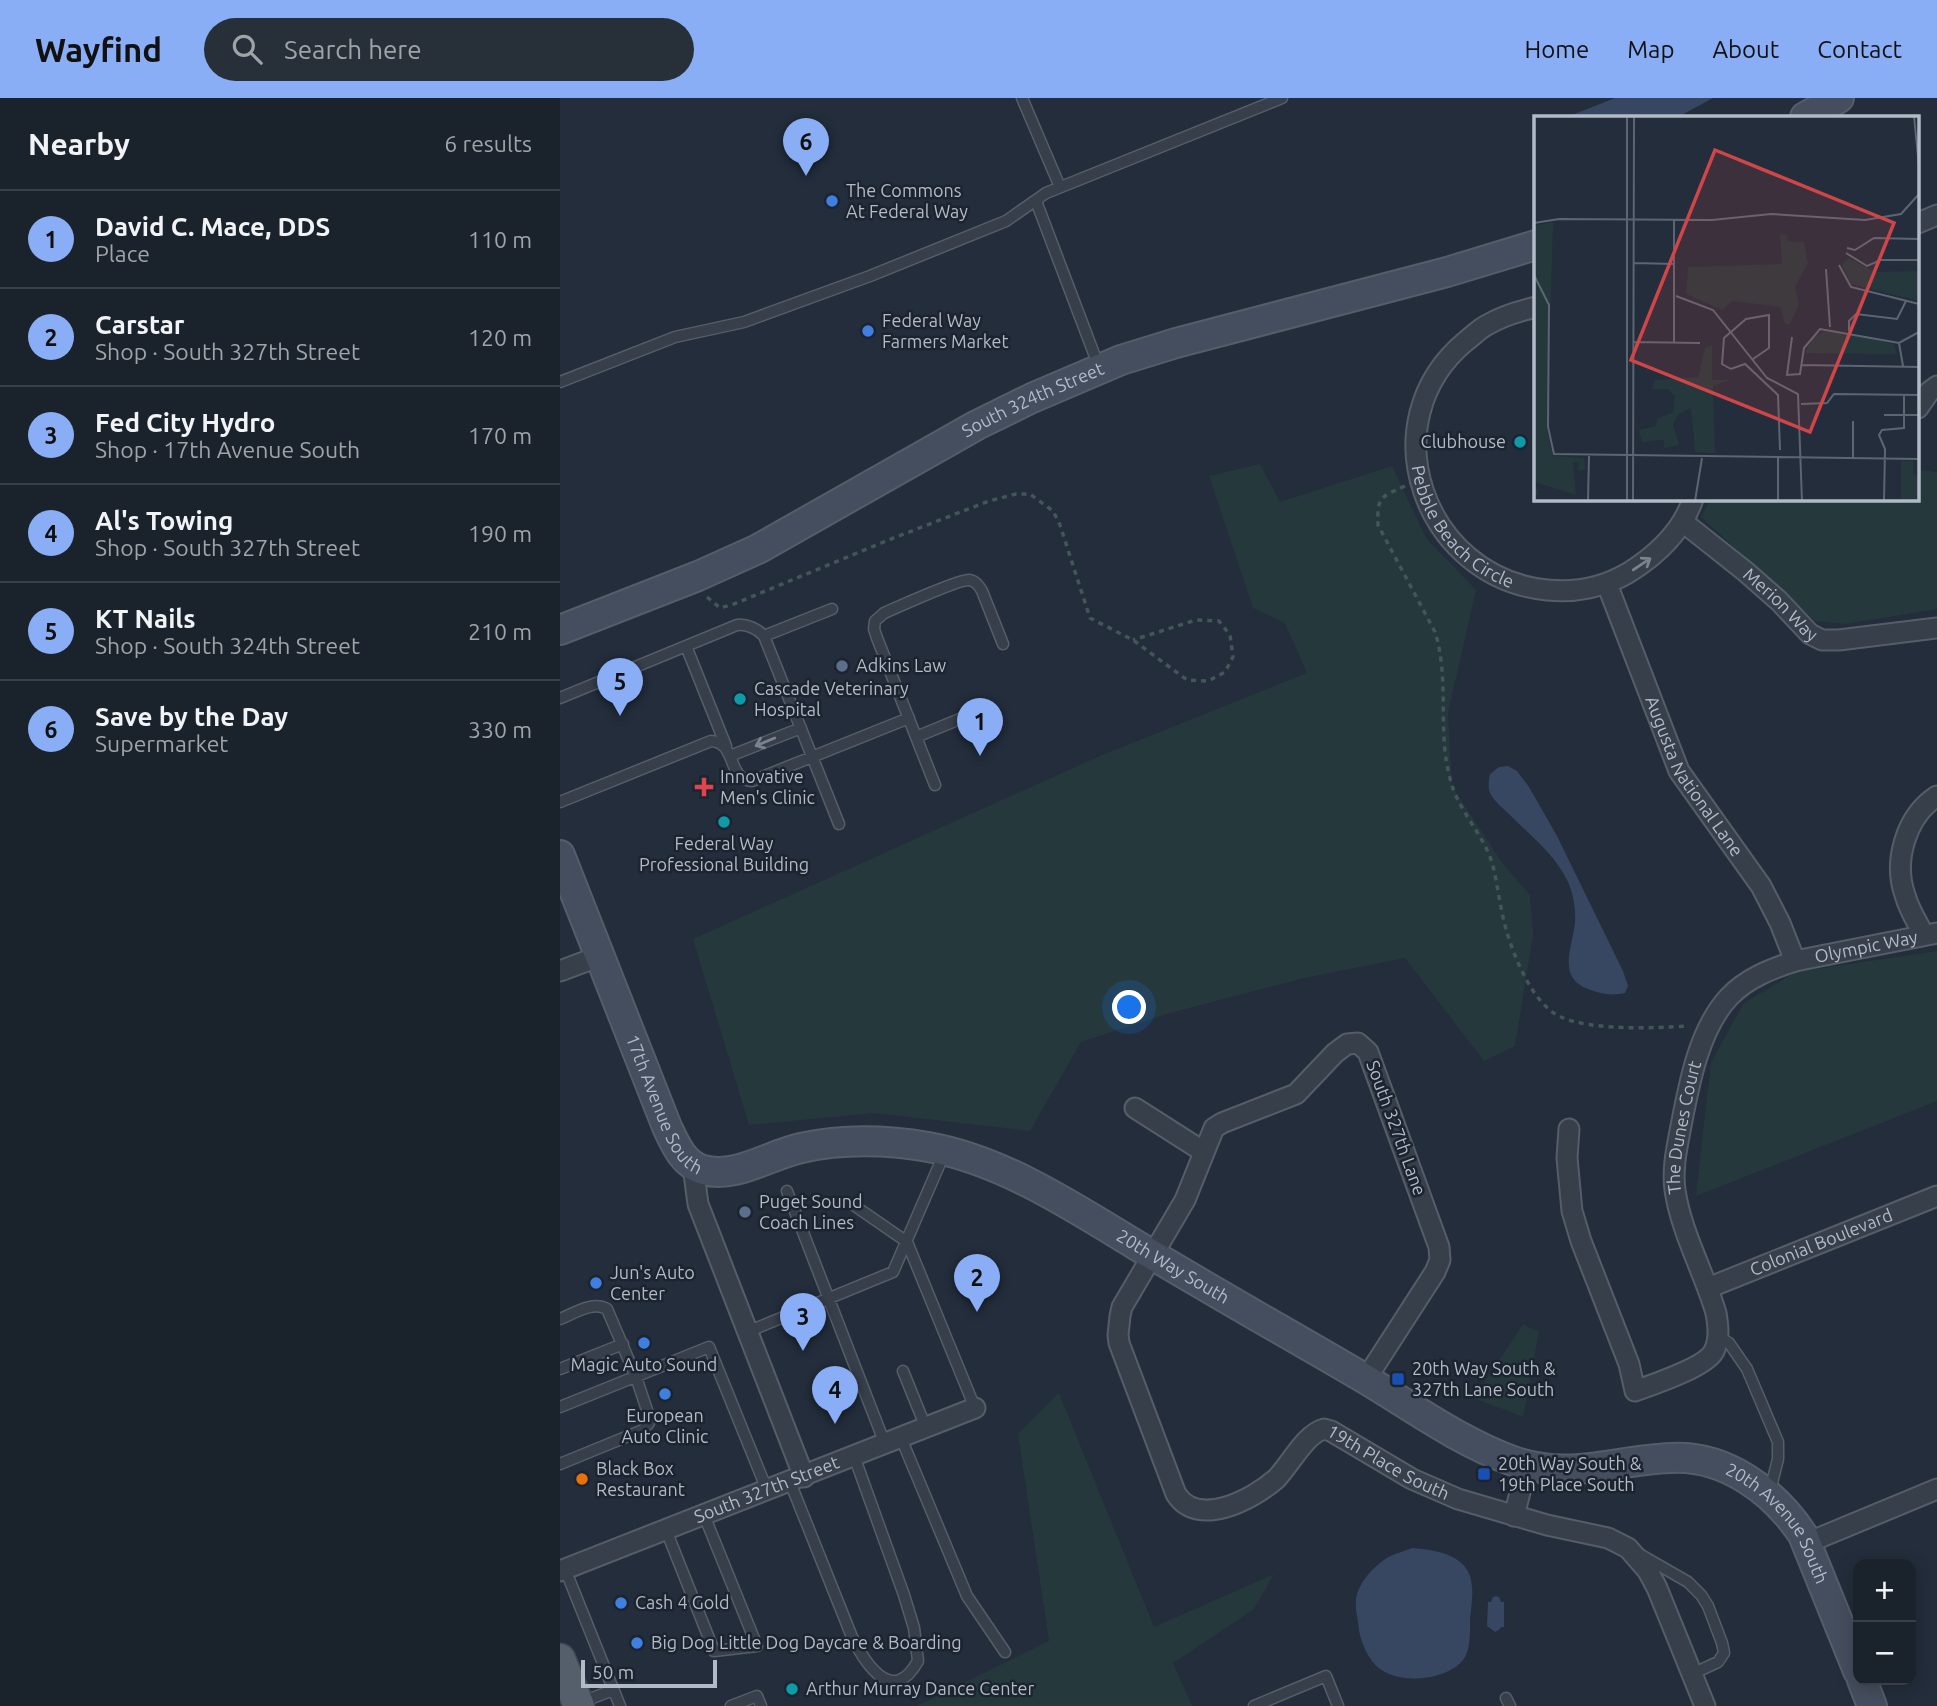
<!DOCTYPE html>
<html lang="en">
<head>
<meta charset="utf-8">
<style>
  body { margin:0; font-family:Ubuntu,sans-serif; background:#272f38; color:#f1f3f6 }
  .controls { position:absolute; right:21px; bottom:21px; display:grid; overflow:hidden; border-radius:14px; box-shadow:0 4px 18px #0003 }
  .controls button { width:63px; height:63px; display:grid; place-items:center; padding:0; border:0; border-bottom:2px solid #383f48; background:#1a222c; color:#f1f3f6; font:35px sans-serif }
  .scale { position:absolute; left:21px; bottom:18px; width:136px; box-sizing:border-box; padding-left:7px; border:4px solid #b3bac7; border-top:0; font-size:19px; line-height:24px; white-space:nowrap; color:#b3bac7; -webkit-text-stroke:5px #1c2430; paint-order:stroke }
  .you { position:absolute; left:570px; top:910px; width:24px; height:24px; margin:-18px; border:5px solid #fff; border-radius:50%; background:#1a73e8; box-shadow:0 0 0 10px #1a73e833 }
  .badge { display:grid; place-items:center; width:46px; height:46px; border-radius:50%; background:#8aaef5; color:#111; font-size:23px; font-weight:700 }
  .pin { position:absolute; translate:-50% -58px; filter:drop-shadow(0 2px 4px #0008) }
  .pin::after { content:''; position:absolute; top:37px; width:24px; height:21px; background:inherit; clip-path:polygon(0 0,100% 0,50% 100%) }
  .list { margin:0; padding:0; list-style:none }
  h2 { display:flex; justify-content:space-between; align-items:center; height:91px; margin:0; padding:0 28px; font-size:30px }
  h2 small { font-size:23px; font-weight:400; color:#9fa4a9 }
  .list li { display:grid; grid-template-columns:46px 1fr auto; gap:21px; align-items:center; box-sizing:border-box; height:98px; padding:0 28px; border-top:2px solid #383f48 }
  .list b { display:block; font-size:26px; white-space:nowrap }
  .list p { margin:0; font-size:23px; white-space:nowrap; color:#9fa4a9 }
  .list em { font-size:23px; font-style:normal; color:#9fa4a9 }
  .icon { flex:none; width:38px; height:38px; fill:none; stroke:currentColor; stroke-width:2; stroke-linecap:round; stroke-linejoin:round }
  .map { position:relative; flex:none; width:1377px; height:1608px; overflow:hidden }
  header { display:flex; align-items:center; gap:42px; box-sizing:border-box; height:98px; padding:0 35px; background:#8aaef5; color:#111 }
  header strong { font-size:33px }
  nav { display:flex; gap:38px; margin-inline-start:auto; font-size:24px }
  .search { width:490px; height:63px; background:#272f38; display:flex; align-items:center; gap:18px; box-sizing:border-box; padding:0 24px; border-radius:38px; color:#9fa4a9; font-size:26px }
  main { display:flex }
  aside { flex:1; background:#1a222c }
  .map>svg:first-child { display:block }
  .green { fill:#25393c }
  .water { fill:#374762 }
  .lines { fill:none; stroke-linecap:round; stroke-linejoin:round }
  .lane-casing { stroke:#555d69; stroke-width:13 }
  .street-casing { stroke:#555d69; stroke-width:23 }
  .secondary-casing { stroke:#555d69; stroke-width:32 }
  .primary-casing { stroke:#404854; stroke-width:33 }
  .path { stroke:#435659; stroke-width:3.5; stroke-dasharray:5 5; stroke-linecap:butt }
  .lane { stroke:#373f4b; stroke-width:10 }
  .street { stroke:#373f4b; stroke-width:19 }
  .secondary { stroke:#454e5e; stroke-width:28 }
  .primary { stroke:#555e6b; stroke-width:30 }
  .oneway { stroke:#7b838f }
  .shop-dot { fill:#3f7fe0; stroke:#1c2430; stroke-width:2.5 }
  .culture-dot { fill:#0f9aa8; stroke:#1c2430; stroke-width:2.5 }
  .service-dot { fill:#5c6f8a; stroke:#1c2430; stroke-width:2.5 }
  .health-dot { fill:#e0444e; stroke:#1c2430; stroke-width:2.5 }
  .transit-dot { fill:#1a4fb4; stroke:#1c2430; stroke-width:2.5 }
  .food-dot { fill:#e8710a; stroke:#1c2430; stroke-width:2.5 }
  .labels { text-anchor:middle; stroke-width:5; stroke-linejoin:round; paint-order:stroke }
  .poi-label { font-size:18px; fill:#b3bac7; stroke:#1c2430; text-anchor:start }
  .street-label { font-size:18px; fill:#b3bac7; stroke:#1c2430 }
  .inset-road { fill:none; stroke:#5d6573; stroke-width:2 }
  .view { fill:#cf4548; fill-opacity:0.15; stroke:#cf4548; stroke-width:3.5 }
  .inset-edge { fill:none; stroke:#b3bac7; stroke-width:3.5 }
</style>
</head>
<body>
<header>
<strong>Wayfind</strong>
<div class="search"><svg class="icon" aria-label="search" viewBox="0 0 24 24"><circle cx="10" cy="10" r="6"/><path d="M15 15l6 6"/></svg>Search here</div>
<nav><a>Home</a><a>Map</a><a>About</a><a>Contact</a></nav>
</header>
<main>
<aside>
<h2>Nearby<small>6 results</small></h2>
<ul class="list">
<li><span class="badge">1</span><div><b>David C. Mace, DDS</b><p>Place</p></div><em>110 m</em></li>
<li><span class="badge">2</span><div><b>Carstar</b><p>Shop · South 327th Street</p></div><em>120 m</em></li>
<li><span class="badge">3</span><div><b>Fed City Hydro</b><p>Shop · 17th Avenue South</p></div><em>170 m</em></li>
<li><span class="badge">4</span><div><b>Al's Towing</b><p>Shop · South 327th Street</p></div><em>190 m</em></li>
<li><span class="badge">5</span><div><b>KT Nails</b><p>Shop · South 324th Street</p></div><em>210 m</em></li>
<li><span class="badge">6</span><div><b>Save by the Day</b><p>Supermarket</p></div><em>330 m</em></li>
</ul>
</aside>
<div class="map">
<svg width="1377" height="1608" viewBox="0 0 1377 1608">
  <rect width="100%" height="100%" fill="#232d3b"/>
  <path class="green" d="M700 366 720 404 832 368 866 440 916 492 888 615 892 688 943 766 970 797 973 837 955 948 924 963 845 860 744 880 610 915 521 944 470 1033 314 1015 189 1027 133 841 540 658 747 575 725 525 693 510 649 378Z
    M1358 372 1377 374V511L1286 526 1255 523 1141 419 1151 401H1358Z
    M1377 853V1003L1136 1098 1151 964 1184 905 1236 874Z
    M963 1226 972 1231 979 1233 963 1319 914 1300Z
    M499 1295 594 1529 714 1476 694 1511 613 1565 632 1608H357L489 1543 458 1336Z"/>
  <path class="water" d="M1055 0H1153L1118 19H1007Z
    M948 668 957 673 969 689 997 738 1063 873 1068 888 1065 895C1051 898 1041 896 1028 891 996 879 1013 848 1015 824 1016 811 1013 794 1007 782 995 757 970 737 950 717 943 710 932 702 929 692 928 687 929 681 930 676L939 669Z
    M852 1450C877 1452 911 1457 912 1489 913 1499 911 1510 910 1521 910 1533 911 1552 903 1562 884 1585 829 1588 812 1563 803 1550 799 1538 798 1523 797 1517 795 1508 796 1502 798 1485 813 1469 827 1460 834 1456 844 1453 852 1450Z
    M936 1498 939 1499 941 1504H944V1529H941L940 1531 935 1534 927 1528 928 1504H931L933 1499Z"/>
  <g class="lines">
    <defs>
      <path id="lane" d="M462 0 500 89
        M476 103 539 269
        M0 284 115 239 184 224 310 178 446 123 486 95 722 0
        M204 538 272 511
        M126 548 166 648
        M0 600 177 527C187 526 198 531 204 538L279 726
        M356 639 417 614
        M170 658 241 630
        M375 687 317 540 314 531 315 523 324 515C338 509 399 481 409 482 416 483 419 488 422 493L443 546
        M0 704 151 643C177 644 167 682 192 683L349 620
        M227 1093 325 1346
        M292 1106 347 1144 415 1310
        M0 1221C15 1215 32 1203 47 1211L76 1279 90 1321 89 1325 83 1332 0 1366
        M187 1234 333 1174 384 1056
        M1158 1239 1169 1245 1187 1271 1218 1344V1361L1210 1393
        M0 1271 63 1246
        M343 1273 366 1330
        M0 1309 149 1249 207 1392
        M341 1340 407 1498 445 1554
        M230 1384 292 1539C306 1567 333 1608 358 1563L354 1530 344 1497 294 1358
        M106 1432 154 1553 197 1548 144 1417
        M1081 1457 1128 1484 1141 1497 1148 1508 1162 1545 1164 1555 1158 1564 1132 1576
        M5 1471 60 1608
        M946 1600 950 1608
        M22 1604 53 1592
        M171 1608 197 1598 201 1608
        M694 1608 766 1578 778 1608"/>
      <g id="street">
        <path d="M1358 125 1377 117"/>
        <path id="s1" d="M976 209C959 213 942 218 927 227 919 231 913 238 906 243 808 324 864 480 987 492 1015 495 1044 489 1068 475 1097 457 1122 434 1133 401"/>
        <path d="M1358 310 1369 294 1377 288"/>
        <path id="s2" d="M1123 424 1186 474 1219 503 1250 536 1262 542H1279L1377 530"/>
        <path id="s3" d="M1047 486 1119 673 1201 788 1220 825 1235 863"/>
        <path d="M1364 837C1357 824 1349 812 1345 797 1333 763 1346 718 1377 698"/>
        <path d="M0 873 40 858"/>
        <path d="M575 1010 644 1054"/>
        <path id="s4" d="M1009 1031 1007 1060 1012 1113 1021 1143 1069 1266 1075 1293C1092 1287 1146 1269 1154 1253 1160 1241 1158 1227 1156 1215 1144 1174 1121 1134 1115 1092 1112 1071 1117 1049 1121 1028 1129 986 1139 931 1169 899 1187 880 1211 871 1235 863L1377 835"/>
        <path d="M133 1068 138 1106 244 1379"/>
        <path id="s5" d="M1148 1190 1377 1098"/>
        <path id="s6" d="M806 1281 875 1174 880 1162 879 1149 808 954 798 945 787 946 775 955 736 996 662 1025 654 1030 625 1102 562 1209 560 1218 558 1237 559 1245 616 1396C638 1431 693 1401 716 1381 730 1367 745 1336 764 1331L771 1333 852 1381 898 1401 987 1427 1048 1440 1068 1450 1088 1473 1097 1490 1145 1608"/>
        <path d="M954 1418 967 1367"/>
        <path d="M1247 1445 1377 1391"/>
        <path id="s7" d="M0 1473 415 1310"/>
      </g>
      <g id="secondary">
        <path d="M1245 19 1279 0"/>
        <path id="s8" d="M0 532 138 478 198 451 417 327 472 300 561 262 616 245 887 174 976 147"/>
        <path id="s9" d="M0 757 107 1029C115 1046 123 1066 143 1072 176 1081 209 1057 241 1050 282 1041 327 1042 368 1049 442 1062 512 1108 576 1147 650 1192 727 1235 802 1279 851 1308 898 1343 953 1363 1010 1383 1054 1362 1111 1360 1165 1357 1214 1393 1243 1437L1298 1573"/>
        <path d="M1302 1582 1312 1608"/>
      </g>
      <path id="primary" d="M0 1561 19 1608"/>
    </defs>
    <use href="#lane" class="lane-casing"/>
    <use href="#street" class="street-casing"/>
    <use href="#secondary" class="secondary-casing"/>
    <use href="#primary" class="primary-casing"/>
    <path class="path" d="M845 388C820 399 817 399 818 427L875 534C888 575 880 620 886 661 888 674 892 691 898 702 909 724 927 745 933 768 938 789 940 810 946 831 954 859 973 907 1001 919 1032 933 1094 930 1128 928
      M147 499 160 510 174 506 331 441 429 403 456 396H470L493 413 500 427 530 520 573 542 627 582 648 583 665 574 673 559 670 537 659 523 636 522 573 542"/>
    <use href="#lane" class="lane"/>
    <use href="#street" class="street"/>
    <use href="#secondary" class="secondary"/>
    <use href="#primary" class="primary"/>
  </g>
  <defs><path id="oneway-shaft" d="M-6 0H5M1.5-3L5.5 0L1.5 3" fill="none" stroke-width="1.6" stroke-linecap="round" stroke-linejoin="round" transform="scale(1.75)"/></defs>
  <g class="oneway">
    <use href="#oneway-shaft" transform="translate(1082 466) rotate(-34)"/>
    <use href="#oneway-shaft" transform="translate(205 644) rotate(158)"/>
  </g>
  <g class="shop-dot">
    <circle cx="272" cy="103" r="7"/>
    <circle cx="308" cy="233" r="7"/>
    <circle cx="36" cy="1185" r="7"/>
    <circle cx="84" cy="1245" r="7"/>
    <circle cx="105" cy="1296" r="7"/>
    <circle cx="61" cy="1505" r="7"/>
    <circle cx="77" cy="1545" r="7"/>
  </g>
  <g class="culture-dot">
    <circle cx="960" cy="344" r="7"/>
    <circle cx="180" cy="601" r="7"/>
    <circle cx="164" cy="724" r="7"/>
    <circle cx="232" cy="1591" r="7"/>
  </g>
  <g class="service-dot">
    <circle cx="282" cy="568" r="7"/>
    <circle cx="185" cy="1114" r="7"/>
  </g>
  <path class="health-dot" d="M140.5 678.5h7v7h7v7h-7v7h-7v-7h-7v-7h7z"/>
  <g class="transit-dot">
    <rect x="831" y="1274" width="14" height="14" rx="3.5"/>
    <rect x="917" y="1369" width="14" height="14" rx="3.5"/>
  </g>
  <circle class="food-dot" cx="22" cy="1381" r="7"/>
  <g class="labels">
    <g class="poi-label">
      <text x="286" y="99">The Commons<tspan x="286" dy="21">At Federal Way</tspan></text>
      <text x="322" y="229">Federal Way<tspan x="322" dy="21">Farmers Market</tspan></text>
      <text x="946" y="350" text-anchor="end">Clubhouse</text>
      <text x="296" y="574">Adkins Law</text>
      <text x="194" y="597">Cascade Veterinary<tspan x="194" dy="21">Hospital</tspan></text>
      <text x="160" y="685">Innovative<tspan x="160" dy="21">Men's Clinic</tspan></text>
      <text x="164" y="752" text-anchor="middle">Federal Way<tspan x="164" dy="21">Professional Building</tspan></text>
      <text x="199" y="1110">Puget Sound<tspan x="199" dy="21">Coach Lines</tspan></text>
      <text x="50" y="1181">Jun's Auto<tspan x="50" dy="21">Center</tspan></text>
      <text x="84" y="1273" text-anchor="middle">Magic Auto Sound</text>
      <text x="852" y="1277">20th Way South &amp;<tspan x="852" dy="21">327th Lane South</tspan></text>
      <text x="105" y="1324" text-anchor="middle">European<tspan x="105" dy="21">Auto Clinic</tspan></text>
      <text x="938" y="1372">20th Way South &amp;<tspan x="938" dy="21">19th Place South</tspan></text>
      <text x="36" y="1377">Black Box<tspan x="36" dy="21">Restaurant</tspan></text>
      <text x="75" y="1511">Cash 4 Gold</text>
      <text x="91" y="1551">Big Dog Little Dog Daycare &amp; Boarding</text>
      <text x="246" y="1597">Arthur Murray Dance Center</text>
    </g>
    <g class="street-label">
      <text dy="6" stroke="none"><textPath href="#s8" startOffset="527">South 324th Street</textPath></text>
      <text dy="6" stroke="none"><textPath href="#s1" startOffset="298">Pebble Beach Circle</textPath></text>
      <text dy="6" stroke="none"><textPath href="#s2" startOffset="128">Merion Way</textPath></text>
      <text dy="6" stroke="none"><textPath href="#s3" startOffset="212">Augusta National Lane</textPath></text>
      <text dy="6" stroke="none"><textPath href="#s4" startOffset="884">Olympic Way</textPath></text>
      <text dy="6" stroke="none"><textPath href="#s9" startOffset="271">17th Avenue South</textPath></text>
      <text transform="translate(836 1030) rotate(70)" y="6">South 327th Lane</text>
      <text dy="6" stroke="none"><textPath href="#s4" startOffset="595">The Dunes Court</textPath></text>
      <text dy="6" stroke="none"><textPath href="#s5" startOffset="122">Colonial Boulevard</textPath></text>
      <text dy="6" stroke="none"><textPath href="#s9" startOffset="854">20th Way South</textPath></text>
      <text dy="6" stroke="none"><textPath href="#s6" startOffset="1202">19th Place South</textPath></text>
      <text dy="6" stroke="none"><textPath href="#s7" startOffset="222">South 327th Street</textPath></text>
      <text dy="6" stroke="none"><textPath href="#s9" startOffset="1540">20th Avenue South</textPath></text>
    </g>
  </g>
  <g transform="translate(974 18)">
    <rect width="385" height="385" fill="#232d3b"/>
    <path d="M19 106 13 316 19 340 50 342 52 353 44 355 45 347 39 346 42 379 1 366 5 379H0V110ZM246 118 253 119 254 125 270 126 274 147 261 171 265 189 256 208H251L246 191 199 185 188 194 152 178 154 151 248 148ZM315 142 341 156 385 155V185L317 168 308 149ZM296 213 360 228 363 238 271 237 280 220ZM178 229V264H196L179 270 181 337 161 336 157 292 145 298 139 308 145 329 130 332V324H126L108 326 105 314 122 310 123 303 139 296 141 281 134 273H118L121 264 164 261 171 232ZM367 345H379L380 359 385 360V385H367Z" fill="#25393c"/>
    <path class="inset-road" d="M380 0 385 51M140 103V226M0 107 25 103 178 104 237 98 331 104 367 98 385 78M313 132 321 134 340 122 385 123M312 137 333 150 347 144H385M100 147 141 148M305 149 317 171 385 188M292 153 296 211M0 159 15 189 14 311 20 338 385 343M142 180 179 194 233 262 264 278 268 385M315 215V205L322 198 363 203 372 185M258 221 253 259 266 258 270 232 286 213 365 227 385 216M100 226 166 227M365 227 369 250M219 243 235 232V199L212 203 190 222 188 248 197 253 211 248 244 279 246 334M268 249 385 251M267 288 293 287 300 278 385 279M350 299H385M319 305V342M54 385 55 340M93 385V0M99 385 100 0M161 385 168 342M244 385V342M350 385 351 333 345 319 348 314 370 312V279"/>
    <path class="view" d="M181 34 360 107 276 316 97 244Z"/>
    <rect width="385" height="385" class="inset-edge"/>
  </g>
</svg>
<div class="controls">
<button>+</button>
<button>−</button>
</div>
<div class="scale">50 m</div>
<div class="you"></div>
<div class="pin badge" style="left:420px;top:658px">1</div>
<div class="pin badge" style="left:417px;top:1214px">2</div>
<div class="pin badge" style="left:243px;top:1253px">3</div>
<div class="pin badge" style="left:275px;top:1326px">4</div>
<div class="pin badge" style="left:60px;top:618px">5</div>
<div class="pin badge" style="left:246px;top:78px">6</div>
</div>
</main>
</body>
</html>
